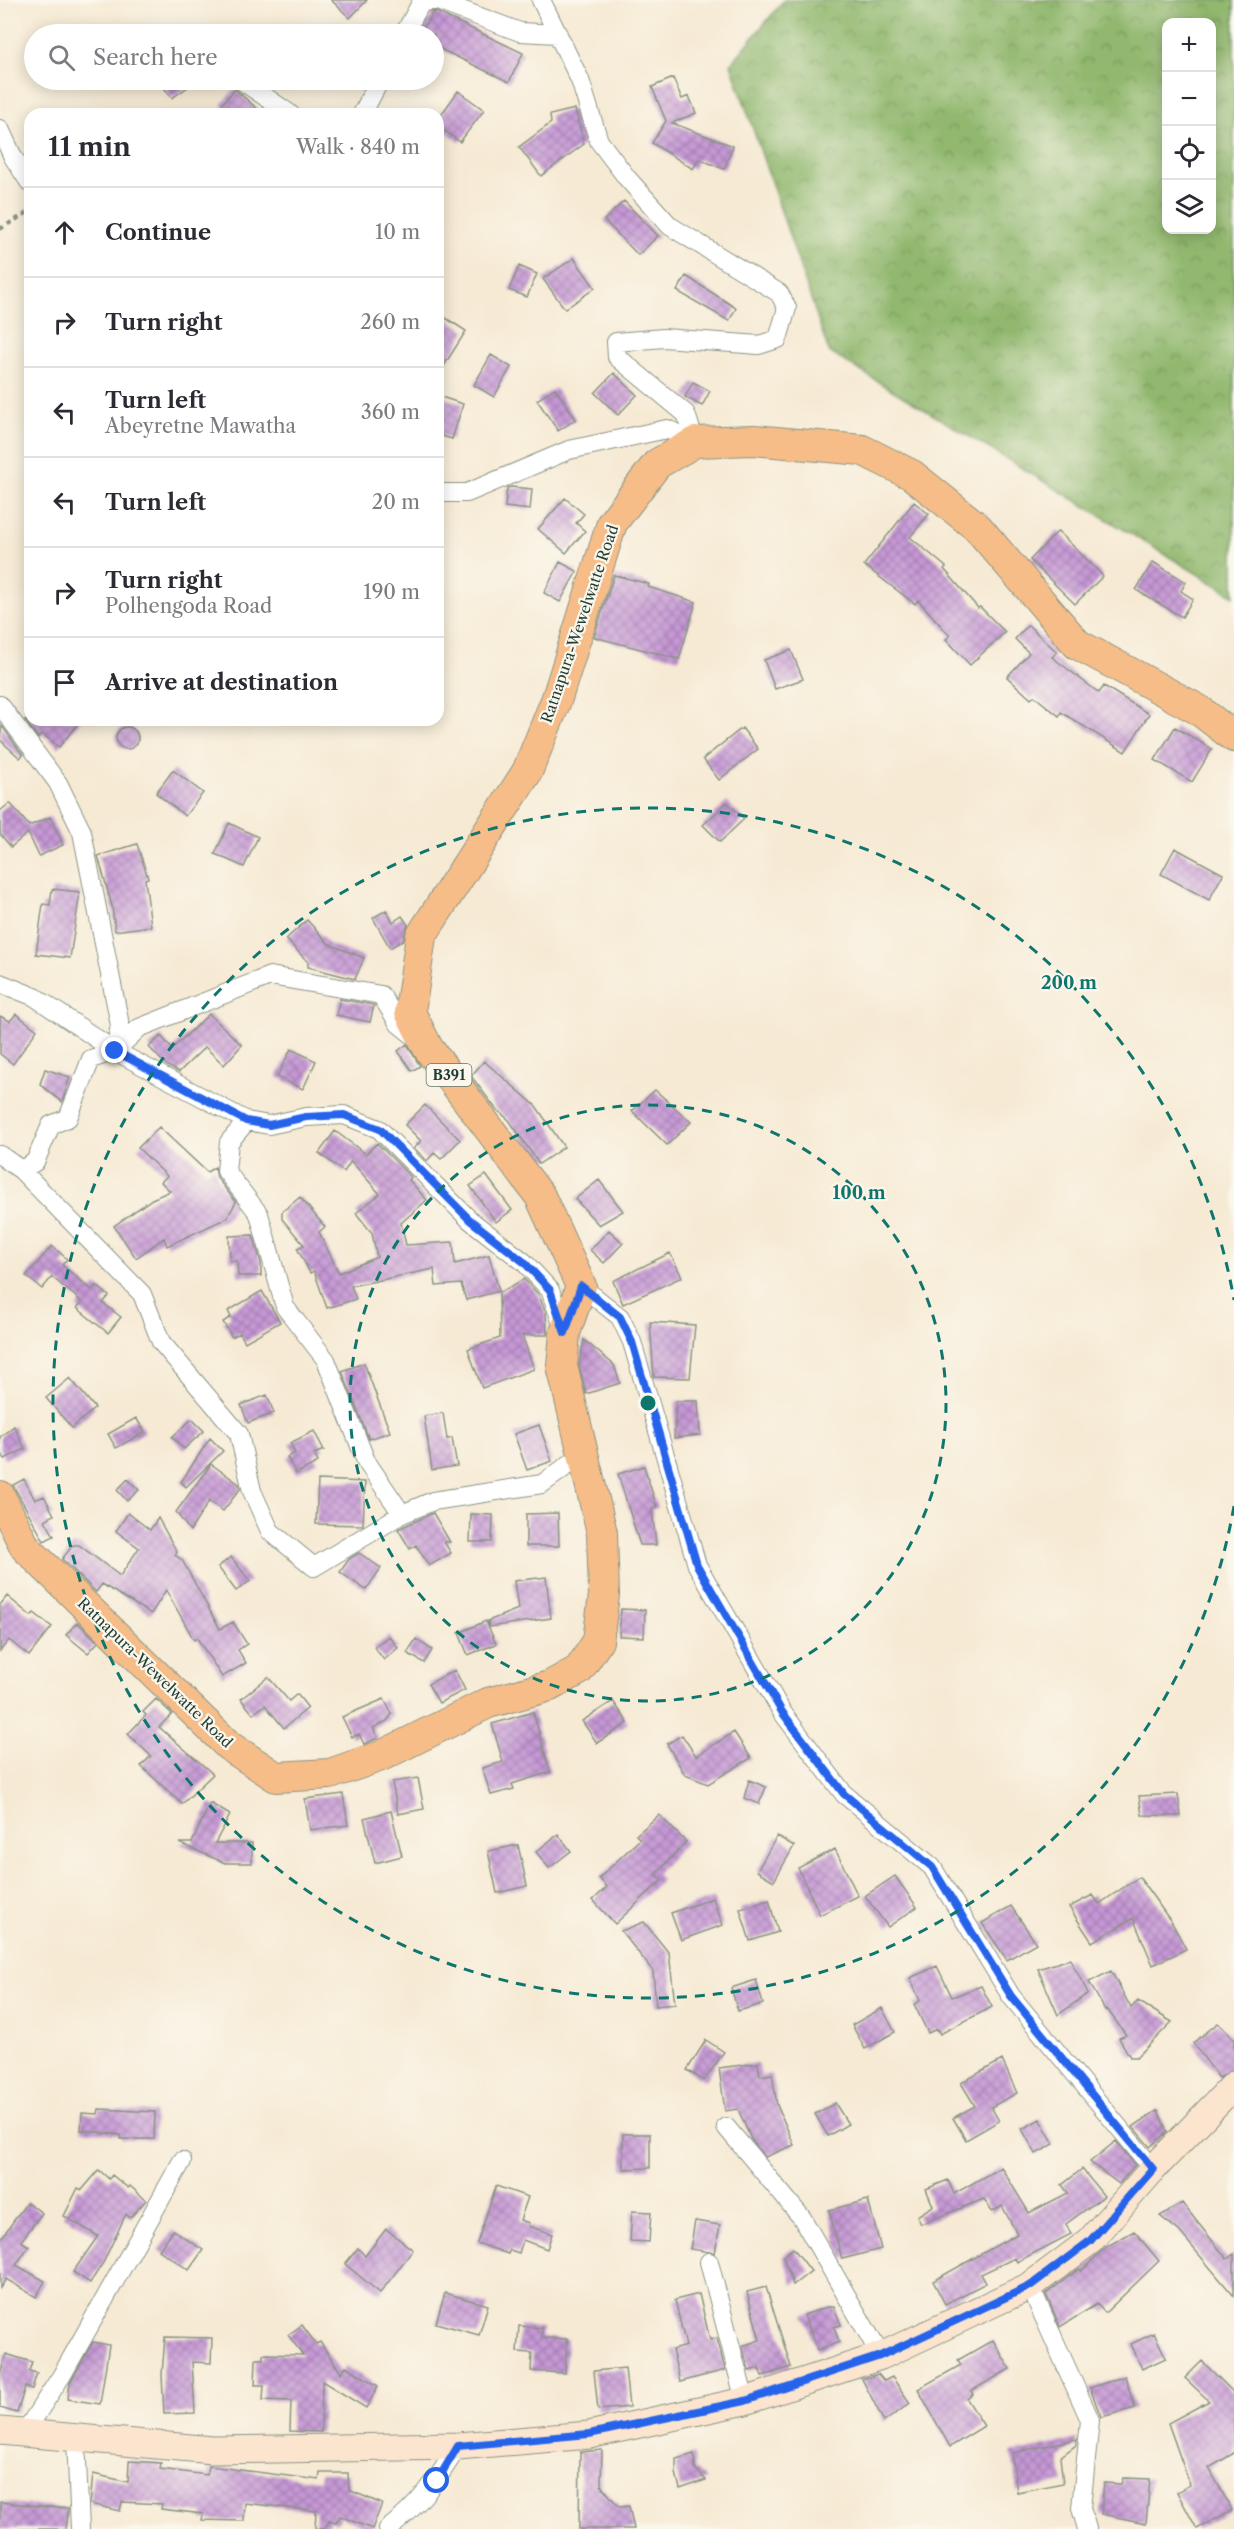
<!DOCTYPE html>
<html lang="en">
<head>
<meta charset="utf-8">
<style>
  body { margin:0; font-family:"Libre Caslon Text",serif; background:#f7f7f7; color:#2b2b33 }
  .controls { position:absolute; right:18px; top:18px; display:grid; overflow:hidden; border-radius:12px; box-shadow:0 3px 15px #0003 }
  .controls button { width:54px; height:54px; display:grid; place-items:center; padding:0; border:0; border-bottom:2px solid #e1e1e2; background:#fff; color:#2b2b33; font:30px sans-serif }
  .stop { position:absolute; width:18px; height:18px; margin:-14px; border:4px solid #2563eb; border-radius:50%; background:#fff }
  .stop.end { background:#2563eb; border-color:#fff; box-shadow:0 2px 6px #0008 }
  .list { margin:0; padding:0; list-style:none }
  h2 { display:flex; justify-content:space-between; align-items:center; height:78px; margin:0; padding:0 24px; font-size:26px }
  h2 small { font-size:20px; font-weight:400; color:#7c7c81 }
  .list li { display:grid; grid-template-columns:39px 1fr auto; gap:18px; align-items:center; box-sizing:border-box; height:90px; padding:0 24px; border-top:2px solid #e1e1e2 }
  .list b { display:block; font-size:22px; white-space:nowrap }
  .list p { margin:0; font-size:20px; white-space:nowrap; color:#7c7c81 }
  .list em { font-size:20px; font-style:normal; color:#7c7c81 }
  .icon { flex:none; width:33px; height:33px; fill:none; stroke:currentColor; stroke-width:2; stroke-linecap:round; stroke-linejoin:round }
  .map { position:relative; flex:none; width:1234px; height:2529px; overflow:hidden }
  .search { position:absolute; background:#fff; box-shadow:0 3px 15px #0003; left:24px; top:24px; width:420px; height:66px; display:flex; align-items:center; gap:15px; box-sizing:border-box; padding:0 21px; border-radius:33px; color:#7c7c81; font-size:22px }
  .panel { position:absolute; background:#fff; box-shadow:0 3px 15px #0003; left:24px; top:108px; width:420px; height:618px; border-radius:18px }
  .map>svg:first-child { display:block }
  .forest { fill:url(#forest-crowns); stroke:#587a51; stroke-width:1.5; fill-rule:evenodd }
  .building { fill:url(#building-cross-hatch) }
  .lines { fill:none; stroke-linecap:round; stroke-linejoin:round }
  .street-casing { stroke:#8a9484; stroke-width:20 }
  .secondary-casing { stroke:#8a9484; stroke-width:29 }
  .primary-casing { stroke:#8a9484; stroke-width:32 }
  .path { stroke:#8a9484; stroke-width:4; stroke-dasharray:4.5 4.5; stroke-linecap:butt }
  .street { stroke:#fff; stroke-width:18 }
  .secondary { stroke:#fce5cf; stroke-width:27 }
  .primary { stroke:#f7bd88; stroke-width:30 }
  .route { stroke:#2563eb; stroke-width:8 }
  .ring { fill:none; stroke:#0f766e; stroke-width:3; stroke-dasharray:10 8 }
  .labels { text-anchor:middle; stroke-width:4.5; stroke-linejoin:round; paint-order:stroke }
  .shield { fill:#fbf7ec; stroke:#61756b; stroke-width:1.5 }
  .shield-label { font-size:14px; font-weight:bold; fill:#1f3d34 }
  .street-label { font-size:15px; fill:#1f3d34; stroke:#fbf7ec }
  .centre { fill:#0f766e; stroke:#fbf7ec; stroke-width:3 }
  .ring-label { font-size:18px; text-anchor:middle; font-weight:bold; fill:#0f766e; stroke:#fbf7ec; stroke-width:4.5; stroke-linejoin:round; paint-order:stroke }
</style>
</head>
<body>
<div class="map">
<svg width="1234" height="2529" viewBox="0 0 1234 2529">
  <defs>
    <pattern id="forest-crowns" width="20" height="18" patternUnits="userSpaceOnUse" patternTransform="scale(1.5)"><rect width="20" height="18" fill="#91b86e"/><path d="M2 6a3 3 0 1 1 6 0M12 15a3 3 0 1 1 6 0" fill="none" stroke="#76975b"/></pattern>
    <pattern id="building-cross-hatch" width="8" height="8" patternUnits="userSpaceOnUse" patternTransform="scale(1.5)"><rect width="8" height="8" fill="#c698d6"/><path d="M0 0l8 8M0 8l8-8" fill="none" stroke="#a07dae"/></pattern>
  </defs>
  <rect width="100%" height="100%" fill="#fbf7ec"/>
  <filter id="ink" filterUnits="userSpaceOnUse"><feTurbulence type="fractalNoise" baseFrequency=".0167" numOctaves="2"/><feDisplacementMap in="SourceGraphic" scale="12" xChannelSelector="R" yChannelSelector="G"/><feConvolveMatrix kernelMatrix="1 2 1 2 8 2 1 2 1" color-interpolation-filters="sRGB"/></filter>
  <filter id="wash" filterUnits="userSpaceOnUse"><feTurbulence type="fractalNoise" baseFrequency=".008" numOctaves="4" result="noise"/><feDisplacementMap in="SourceGraphic" scale="24" xChannelSelector="R" yChannelSelector="G"/><feGaussianBlur stdDeviation="1.35" result="paint"/><feColorMatrix in="noise" values="0 0 0 0 0 0 0 0 0 0 0 0 0 0 0 0 0 1.4 0 .05"/><feComposite in="paint" operator="in"/></filter>
  <g filter="url(#wash)">
    <rect width="100%" height="100%" fill="#f6ead4"/>
    <path class="forest" d="M784 0H1234V596L829 352 731 64ZM1166 22H1212V230H1166Z"/>
    <g id="blocks">
      <path class="building" d="M331 0H367L350 18Z
        M434 11 523 53 509 82 434 46V34H420Z
        M673 78 682 99 689 96 696 113 672 123 733 146 724 169 699 159 693 169 652 143 666 121 652 87Z
        M158 80H198L172 98Z
        M235 89 236 90 263 114H232L221 105Z
        M458 91 484 110 460 142 438 126V119Z
        M575 109 584 144 541 176 519 147 551 123 550 115Z
        M624 201 658 236 638 255 604 220Z
        M574 258 595 288 565 309 543 279Z
        M519 266 537 274 527 297 509 290Z
        M686 276 736 308 729 321 677 291Z
        M438 313 466 331 438 375Z
        M491 355 511 367 494 397 474 385Z
        M614 373 637 395 618 415 595 393Z
        M693 382 710 391 702 406 685 397Z
        M555 388 576 419 558 431 537 400Z
        M438 396 463 404 452 439 438 435Z
        M511 487 532 489 530 510 505 507 507 488Z
        M565 498 584 514 576 523 585 531 566 553 538 529Z
        M914 502 929 514 910 537 946 567 944 569 978 608 980 607 1005 632 970 665 946 639 950 636 918 600 915 604 864 565Z
        M1058 531 1103 576 1075 604 1030 560Z
        M560 562 577 571 560 602 544 593Z
        M1153 562 1186 582 1181 591 1193 599 1182 617 1136 590Z
        M614 575 649 584 648 587 696 602 679 659 594 637Z
        M1028 625 1057 652 1052 657 1099 693 1104 686 1149 714 1125 752 1061 712 1059 716 1034 696 1031 699 1007 677 1029 653 1015 639Z
        M791 650 803 679 775 689 764 660Z
        M25 720H81L59 747 42 734 38 738Z
        M2 726 23 755 20 758 0 740Z
        M1175 727 1212 749 1192 782 1155 760Z
        M116 738a11 11 0 1 1 22 0a11 11 0 1 1-22 0Z
        M742 728 758 749 719 780 703 759Z
        M173 770 203 793 185 816 156 793Z
        M727 802 744 819 720 842 703 825Z
        M10 803 29 826 50 817 63 845 39 856 28 833 11 847 0 834V811Z
        M229 823 258 837 244 867 215 854Z
        M137 844 148 878 145 879 151 926 115 931 112 906 98 856Z
        M1175 848 1223 874 1209 900 1161 874Z
        M52 889 80 892 70 958 36 954 43 904 50 905Z
        M386 910 393 922 402 916 408 925 403 940 390 948 373 918Z
        M307 920 329 944 364 958 355 979 308 967V962L286 939Z
        M340 999 374 1005 370 1022 336 1015Z
        M16 1014 37 1030 13 1064 0 1054V1016L10 1021Z
        M209 1014 242 1045 224 1065 205 1047 179 1072 166 1065 149 1047 161 1036 172 1049Z
        M407 1044 420 1066 412 1071 398 1051Z
        M291 1049 316 1061 303 1089 277 1077Z
        M484 1061 536 1106 564 1147 539 1164 509 1120 496 1109 471 1076Z
        M45 1069 70 1077 62 1102 40 1084Z
        M655 1090 691 1122 667 1145 632 1111Z
        M425 1105 460 1140 441 1159 434 1153 427 1161 414 1148 421 1141 405 1125Z
        M159 1127 207 1172 215 1167 217 1178 236 1202 227 1218 167 1246 164 1238 136 1258 114 1226 152 1199 170 1191 161 1182 167 1176 138 1148Z
        M335 1131 366 1154 377 1143 411 1177 409 1180 427 1200 401 1223 406 1245 453 1242 455 1264 489 1255 499 1291 466 1300 461 1284 436 1286 434 1269 351 1286 356 1299 327 1308 314 1271 310 1273 297 1248 304 1245 282 1219V1212L300 1197 325 1227 319 1232 339 1273 377 1257 372 1233 356 1213 380 1194 351 1161 344 1172 319 1153Z
        M486 1175 512 1210 496 1222 470 1186Z
        M599 1180 623 1211 599 1225 575 1199Z
        M609 1230 623 1243 604 1263 590 1250Z
        M253 1235 261 1263V1276H238L237 1261H230L229 1236Z
        M52 1246 67 1259 62 1265 92 1290 96 1285 109 1296 103 1303 121 1317 108 1333 77 1308 82 1302 52 1277 42 1289 26 1276Z
        M670 1253 682 1277 623 1304 613 1281Z
        M524 1279 538 1294 546 1312 547 1335H522L534 1369 482 1388 468 1349 500 1338 499 1293Z
        M262 1291 280 1322 245 1342 240 1333 232 1337 223 1322 231 1317 228 1311Z
        M650 1322 695 1325 690 1378 654 1377Z
        M584 1340 614 1365 620 1383 586 1394 579 1365Z
        M364 1363 390 1432 369 1439 342 1371Z
        M70 1378 95 1408 72 1428 46 1398Z
        M267 1395 274 1413 248 1423 241 1405Z
        M676 1401H698L700 1435 674 1438Z
        M443 1413 447 1439 452 1438 457 1466 432 1470 424 1416Z
        M136 1418 145 1432 116 1448 108 1434Z
        M192 1419 204 1431 184 1449 172 1437Z
        M539 1425 552 1461 527 1470 514 1434Z
        M14 1426 25 1449 5 1459 0 1450V1437Z
        M314 1431 324 1450 314 1454 318 1462 296 1474 287 1457 295 1453 290 1443Z
        M210 1438 223 1451 186 1487 181 1482Z
        M211 1464 239 1484 240 1489 223 1511 209 1501 190 1531 176 1512Z
        M644 1466 657 1508 652 1509 656 1545H640L618 1474Z
        M24 1479 35 1500 44 1496 54 1515 45 1520 54 1536 44 1541 13 1485Z
        M128 1479 139 1490 127 1501 117 1490Z
        M318 1480 365 1482 363 1525 316 1524Z
        M128 1513 150 1530 158 1518 177 1552 175 1555 182 1560 220 1629 233 1622 247 1644 238 1650 246 1663 222 1677 197 1638 194 1640 166 1590 151 1614 102 1584 96 1592 62 1559 73 1545H79L120 1576 139 1548 116 1531Z
        M433 1513 450 1542H444L451 1553 429 1566 416 1545 410 1549 398 1529Z
        M558 1513 559 1546H526V1514Z
        M471 1514 493 1515 492 1542H470Z
        M359 1553 381 1568 366 1590 340 1572 349 1559Z
        M231 1557 250 1581 236 1591 218 1567Z
        M546 1577 551 1618 489 1627 488 1621 518 1609 514 1581Z
        M7 1596 31 1616 34 1613 52 1627 29 1656 9 1640 0 1651V1605Z
        M621 1609 645 1610 644 1637 619 1636Z
        M486 1621 496 1644 468 1655 459 1633Z
        M77 1622 98 1642 88 1653 66 1635Z
        M389 1636 398 1648 384 1660 374 1647Z
        M416 1639 432 1650 424 1663 407 1653Z
        M455 1670 465 1690 439 1703 428 1684Z
        M268 1677 289 1701 297 1694 308 1708 284 1728 265 1705 253 1714 241 1699Z
        M156 1699 172 1714 159 1727 213 1774 182 1804 141 1766 151 1756 128 1734 146 1715 143 1712Z
        M384 1699 392 1714 387 1721 373 1728 378 1738 364 1744 359 1734 352 1737 342 1717Z
        M613 1701 628 1723 597 1743 582 1721Z
        M533 1712 550 1772 512 1784 514 1789 491 1795 482 1768 503 1762 492 1724Z
        M734 1732 751 1758 708 1784 685 1775 667 1744 682 1735 696 1756Z
        M418 1778 424 1809 398 1814 392 1782Z
        M749 1780 766 1787 759 1804 744 1798Z
        M343 1794 348 1825 310 1830 305 1799Z
        M1178 1794 1181 1816 1142 1815 1139 1796Z
        M210 1803 230 1815 215 1843H252V1863H225L179 1843H192Z
        M391 1811 402 1856 375 1863 364 1818Z
        M659 1815 686 1842 656 1874 662 1880 615 1924 593 1900 607 1887 599 1878 640 1839 636 1835Z
        M558 1834 571 1851 549 1868 536 1852Z
        M777 1836 794 1846 774 1881 757 1871Z
        M518 1845 527 1886 497 1893 488 1851Z
        M835 1849 858 1896 820 1915 798 1868Z
        M895 1876 917 1907 888 1927 865 1896Z
        M1139 1877 1172 1923 1186 1949 1153 1965 1133 1918 1092 1942 1069 1907 1093 1895 1099 1904Z
        M713 1898 723 1925 681 1940 671 1913Z
        M769 1900 778 1932 750 1941 740 1909Z
        M1011 1906 1036 1943 1007 1960 982 1923Z
        M644 1922 669 1953 675 2004 656 2006 653 1971 621 1931Z
        M1070 1959 1088 1993 1058 2015 1038 1969Z
        M937 1966 952 1997 981 1986 992 2007 940 2034 937 2029 928 2033 914 2004 920 2001 910 1978Z
        M1111 1971 1131 2008 1138 2001 1172 2022 1137 2057H1130L1119 2038 1126 2035 1107 2009 1105 2010 1089 1982Z
        M756 1980 763 2004 738 2011 731 1988Z
        M882 2008 895 2032 865 2049 852 2025Z
        M1218 2023 1234 2039V2070L1219 2078 1193 2043Z
        M706 2040 724 2052 704 2081 687 2070Z
        M1002 2060 1017 2093 991 2107 999 2121 966 2140 953 2118 975 2106 961 2083Z
        M758 2063 760 2076 772 2074 777 2105 794 2145 765 2157 751 2139 738 2109 725 2111 719 2068Z
        M835 2103 848 2124 828 2136 815 2114Z
        M99 2109 155 2112 154 2139H121V2135L81 2130 82 2113 98 2114Z
        M1158 2110 1167 2132 1150 2147 1133 2127Z
        M1040 2119 1054 2144 1036 2154 1022 2129Z
        M623 2134H650V2168L623 2169Z
        M1116 2141 1135 2165 1119 2184 1090 2162Z
        M1001 2167 1029 2213 1068 2193 1062 2185 1082 2169 1104 2196 1066 2224 1071 2234 1017 2262 1015 2258 981 2274 986 2283 945 2304 933 2281 1017 2234 1002 2206 992 2212 984 2199 921 2224 917 2216 933 2206 926 2189 948 2180 954 2194Z
        M99 2170 109 2179 112 2175 128 2188 130 2186 146 2200 130 2218 126 2214 103 2263 90 2283 73 2272 98 2236 64 2216 78 2188 82 2190Z
        M496 2186 528 2197 520 2220 529 2223 528 2226 552 2234 547 2249 523 2240 519 2253 510 2250 508 2254 477 2243Z
        M868 2200 881 2249 842 2259 829 2210Z
        M27 2202 42 2213 21 2241 29 2246 16 2265 45 2281 36 2297 6 2279 0 2288V2240Z
        M1182 2203 1227 2259 1234 2254V2296L1179 2231 1160 2216Z
        M632 2211 651 2212 649 2242 630 2241Z
        M695 2221 720 2225 715 2253 690 2249Z
        M386 2229 413 2250 380 2293 345 2264 358 2248 365 2256Z
        M173 2230 203 2250 189 2270 159 2250Z
        M1134 2231 1159 2261 1105 2313 1097 2304 1060 2327 1046 2294 1079 2269 1081 2271 1106 2247Z
        M793 2248 811 2271 793 2285 783 2256Z
        M766 2287 791 2367 762 2376 759 2368 749 2371 742 2346 760 2340 747 2292Z
        M445 2293 488 2305 479 2335 436 2323Z
        M699 2294 710 2340 717 2338 725 2370 680 2382 672 2350 686 2346 675 2300Z
        M827 2307H834L841 2325 834 2327 839 2342 817 2350 804 2315Z
        M302 2325 316 2344 320 2342 341 2373 346 2366 378 2386 366 2408 322 2381 321 2432 290 2431 291 2401 263 2400 264 2385H255L256 2359H263V2354L303 2355 288 2335Z
        M519 2326 542 2328V2338L567 2339 565 2373 531 2371 532 2353 517 2352Z
        M1154 2333 1166 2358 1142 2369 1131 2344Z
        M165 2337 212 2338 211 2363 192 2362 195 2413 164 2414 162 2375Z
        M993 2340 1010 2369 971 2391 973 2394 967 2399 984 2426 950 2447 918 2389 961 2365 958 2360Z
        M93 2342 109 2345 100 2404 68 2399 70 2383Z
        M6 2354 32 2362 29 2371 37 2373 32 2389 25 2387 17 2413 0 2408V2375Z
        M1202 2361 1234 2393V2453L1209 2468 1232 2510 1197 2529 1177 2492 1190 2485 1168 2423 1209 2401 1185 2378Z
        M625 2368 629 2407 598 2410 594 2371Z
        M878 2374 884 2381 892 2377 910 2403 884 2422 862 2379Z
        M1125 2376 1135 2408 1101 2417 1090 2388Z
        M1077 2439 1076 2445 1060 2457 1063 2483 1017 2492 1012 2453Z
        M602 2450 601 2485 619 2507 629 2506 634 2529H579L580 2452Z
        M694 2454 695 2469 706 2480 680 2489 676 2473V2459Z
        M129 2461 161 2463 160 2469 207 2475 209 2466 319 2480 320 2473H348L349 2490 382 2504 372 2529 340 2516 336 2523 329 2521 324 2529H315L316 2511 245 2503 244 2521 202 2520 203 2514 161 2509 162 2504 122 2502 120 2511 90 2504 93 2474 128 2482Z
        M1123 2478 1150 2479 1146 2523 1101 2514 1104 2483 1121 2484Z
        M0 2502 68 2509 65 2529H0Z"/>
    </g>
  </g>
  <g filter="url(#ink)">
    <use href="#blocks" fill-opacity="0" stroke="#8a9484" stroke-width="1.5"/>
    <g class="lines">
      <defs>
        <path id="street" d="M435 0 520 32 558 34
          M541 0 580 80 599 141 627 178 670 226 779 293 787 308 778 339 759 345 664 338 616 342 617 357 686 414 695 442
          M404 34 421 3 433 0
          M241 80 290 114
          M362 114 380 80
          M0 129 13 157 30 183
          M438 493H467L569 450 667 429 695 442
          M0 705 58 783 82 832 120 1025 115 1051
          M0 983 35 997 115 1051 247 1121 269 1125 306 1117 344 1115 379 1129 470 1220 524 1262 550 1290 565 1332
          M247 1121 229 1142 226 1171 259 1214 285 1307 326 1360 366 1461 402 1514
          M0 1155 21 1170 35 1162 51 1125 68 1118 91 1059 115 1051 139 1028 270 976 381 995 399 1024 419 1040
          M21 1170 142 1294 161 1342 239 1434 252 1491 270 1531 314 1567 402 1514 433 1501 542 1484 582 1455
          M581 1286 620 1317 632 1342 697 1565 782 1712 844 1794 932 1867 1011 1996 1153 2169
          M726 2127 802 2218 881 2356
          M709 2262 745 2401
          M1030 2286 1090 2420 1081 2508 1087 2529
          M25 2432 62 2375 182 2161
          M76 2438 80 2529
          M388 2529C419 2506 438 2479 458 2446"/>
        <path id="secondary" d="M0 2431 213 2450 458 2446 589 2435 745 2401 881 2356 1030 2286 1090 2241 1153 2169 1234 2085"/>
        <path id="primary" d="M0 1496 25 1547 229 1746 276 1777 330 1774 381 1756 488 1703 550 1686 579 1670 598 1641 604 1595 602 1533 562 1366 565 1333 581 1286 540 1196 428 1048 410 1012 421 936 527 772 557 698 612 523 657 464 695 442 754 440 862 450 912 475 978 528 1077 644 1199 710 1234 737"/>
      </defs>
      <use href="#street" class="street-casing"/>
      <use href="#secondary" class="secondary-casing"/>
      <use href="#primary" class="primary-casing"/>
      <path class="path" d="M0 229 30 211"/>
      <use href="#street" class="street"/>
      <use href="#secondary" class="secondary"/>
      <use href="#primary" class="primary"/>
    </g>
  </g>
  <g class="lines" filter="url(#ink)">
    <path class="route" d="M115 1051 246 1121 269 1125 306 1117 344 1115 380 1129 470 1220 524 1262 550 1290 565 1333 581 1286 620 1317 632 1342 697 1565 782 1712 844 1794 932 1867 1011 1996 1153 2169 1090 2241 1030 2286 880 2356 745 2401 589 2434 458 2446 437 2481"/>
  </g>
  <g class="ring">
    <circle cx="648" cy="1403" r="298"/>
    <path d="M1234 1506A595 595 0 1 1 1234 1300"/>
  </g>
  <g class="labels">
    <rect class="shield" x="426.5" y="1064" width="45" height="22" rx="4.5"/>
    <g class="shield-label">
      <text x="449" y="1080">B391</text>
    </g>
    <g class="street-label">
      <text transform="translate(580 624) rotate(-71)" y="5">Ratnapura-Wewelwatte Road</text>
      <text transform="translate(155 1673) rotate(44)" y="5">Ratnapura-Wewelwatte Road</text>
    </g>
  </g>
  <circle cx="648" cy="1403" r="9" class="centre"/>
  <g class="ring-label">
    <text x="1069" y="989">200 m</text>
    <text x="859" y="1199">100 m</text>
  </g>
</svg>
<div class="controls">
<button>+</button>
<button>−</button>
<button><svg class="icon" aria-label="locate" viewBox="0 0 24 24"><circle cx="12" cy="12" r="6"/><path d="M12 2v4M12 18v4M2 12h4M18 12h4"/></svg></button>
<button><svg class="icon" aria-label="layers" viewBox="0 0 24 24"><path d="M12 4l9 5-9 5-9-5zM3 14l9 5 9-5"/></svg></button>
</div>
<div class="stop" style="left:437px;top:2481px"></div>
<div class="stop end" style="left:115px;top:1051px"></div>
<div class="search"><svg class="icon" aria-label="search" viewBox="0 0 24 24"><circle cx="10" cy="10" r="6"/><path d="M15 15l6 6"/></svg>Search here</div>
<section class="panel">
<h2>11 min<small>Walk · 840 m</small></h2>
<ul class="list">
<li><svg class="icon" aria-label="ahead" viewBox="0 0 24 24"><path d="M12 20V5M6 11l6-6 6 6"/></svg><div><b>Continue</b></div><em>10 m</em></li>
<li><svg class="icon" aria-label="right" viewBox="0 0 24 24"><path d="M7 20v-9h11M14 6l5 5-5 5"/></svg><div><b>Turn right</b></div><em>260 m</em></li>
<li><svg class="icon" aria-label="left" viewBox="0 0 24 24"><path d="M17 20v-9H6M10 6l-5 5 5 5"/></svg><div><b>Turn left</b><p>Abeyretne Mawatha</p></div><em>360 m</em></li>
<li><svg class="icon" aria-label="left" viewBox="0 0 24 24"><path d="M17 20v-9H6M10 6l-5 5 5 5"/></svg><div><b>Turn left</b></div><em>20 m</em></li>
<li><svg class="icon" aria-label="right" viewBox="0 0 24 24"><path d="M7 20v-9h11M14 6l5 5-5 5"/></svg><div><b>Turn right</b><p>Polhengoda Road</p></div><em>190 m</em></li>
<li><svg class="icon" aria-label="arrive" viewBox="0 0 24 24"><path d="M6 21V4h12l-3 4 3 4H6"/></svg><div><b>Arrive at destination</b></div></li>
</ul>
</section>
</div>
</body>
</html>
